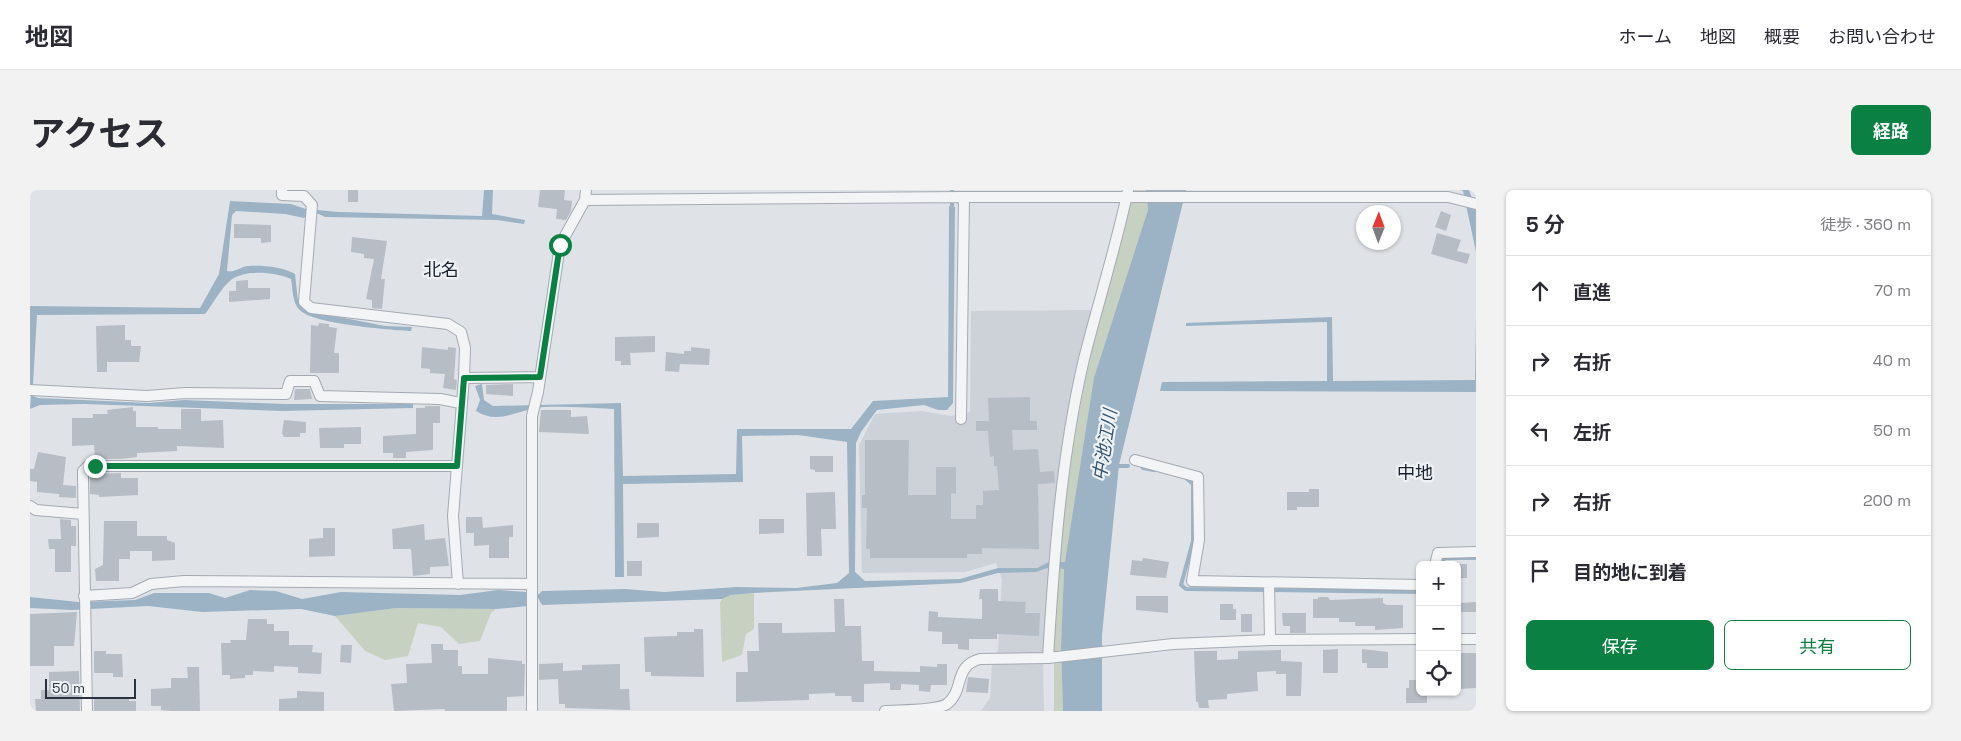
<!DOCTYPE html>
<html lang="ja">
<head>
<meta charset="utf-8">
<style>
  body { margin:0; font-family:"Space Grotesk","Noto Sans JP",sans-serif; background:#f2f2f3; color:#2b2b33 }
  .controls { position:absolute; right:15px; bottom:15px; display:grid; overflow:hidden; border-radius:8px; box-shadow:0 1px 4px #0004 }
  .controls button { width:45px; height:45px; display:grid; place-items:center; padding:0; border:0; border-bottom:1px solid #e1e1e2; background:#fff; color:#2b2b33; font:25px sans-serif }
  .compass { position:absolute; left:1326px; top:15px; width:45px; height:45px; border-radius:50%; background:#fff; box-shadow:0 1px 4px #0004; rotate:1deg }
  .scale { position:absolute; left:15px; bottom:12px; width:91px; box-sizing:border-box; padding-left:5px; border:2px solid #29323e; border-top:0; font-size:14px; line-height:18px; white-space:nowrap; color:#29323e; -webkit-text-stroke:4px #eff2f5; paint-order:stroke }
  .stop { position:absolute; width:15px; height:15px; margin:-11px; border:4px solid #0b8043; border-radius:50%; background:#fff }
  .stop.end { background:#0b8043; border-color:#fff; box-shadow:0 1px 5px #0008 }
  .list { margin:0; padding:0; list-style:none }
  h2 { display:flex; justify-content:space-between; align-items:center; height:65px; margin:0; padding:0 20px; font-size:21px }
  h2 small { font-size:16px; font-weight:400; color:#7c7c81 }
  .list li { display:grid; grid-template-columns:32px 1fr auto; gap:15px; align-items:center; box-sizing:border-box; height:70px; padding:0 20px; border-top:1px solid #e1e1e2 }
  .list b { display:block; font-size:19px; white-space:nowrap }
  .list em { font-size:16px; font-style:normal; color:#7c7c81 }
  .actions { display:flex; gap:10px; padding:15px 20px }
  .actions a { flex:1; padding:11px 0; border:1px solid #0b8043; border-radius:8px; text-align:center; font-size:18px; color:#0b8043 }
  .actions .main { background:#0b8043; color:#fff }
  .icon { flex:none; width:28px; height:28px; fill:none; stroke:currentColor; stroke-width:2; stroke-linecap:round; stroke-linejoin:round }
  .map { position:relative; flex:none; width:1446px; height:521px; overflow:hidden; border-radius:8px }
  header { display:flex; align-items:center; gap:30px; box-sizing:border-box; height:70px; padding:0 25px; background:#fff; border-bottom:1px solid #e1e1e2 }
  header strong { font-size:24px }
  nav { display:flex; gap:28px; margin-inline-start:auto; font-size:18px }
  .intro { display:flex; align-items:center; justify-content:space-between; box-sizing:border-box; height:120px; padding:0 30px }
  h1 { margin:0; font-size:35px }
  .button { padding:12px 22px; border-radius:8px; background:#0b8043; color:#fff; font-size:18px; font-weight:700 }
  main { display:flex; gap:30px; padding:0 30px }
  aside { flex:1; background:#fff; border-radius:8px; box-shadow:0 1px 4px #0004 }
  .map>svg:first-child { display:block }
  .built { fill:#cdd2d9 }
  .green { fill:#c6d1c1 }
  .water { fill:#9cb3c6 }
  .lines { fill:none; stroke-linecap:round; stroke-linejoin:round }
  .stream { stroke:#9cb3c6; stroke-width:4 }
  .building { fill:#b7bdc4 }
  .minor-casing { stroke:#a5aab2; stroke-width:12 }
  .minor { stroke:#f2f4f6; stroke-width:10 }
  .route { stroke:#0b8043; stroke-width:6 }
  .labels { text-anchor:middle; stroke-width:4.5; stroke-linejoin:round; paint-order:stroke }
  .neighbourhood-label { font-size:18px; fill:#1b232f; stroke:#eff2f5 }
  .water-label { font-size:18px; font-style:italic; fill:#355370; stroke:#eff2f5 }
</style>
</head>
<body>
<header>
<strong>地図</strong>
<nav><a>ホーム</a><a>地図</a><a>概要</a><a>お問い合わせ</a></nav>
</header>
<div class="intro"><h1>アクセス</h1><a class="button">経路</a></div>
<main>
<div class="map">
<svg width="1446" height="521" viewBox="0 0 1446 521">
  <rect width="100%" height="100%" fill="#dfe3e8"/>
  <path class="built" d="M1063 120 1041 206 1020 359 1013 464 1014 521H951L960 508 962 472 968 460 972 389 966 373 935 382 832 383 829 255 845 224 892 221 921 226 940 222 941 121Z"/>
  <path class="green" d="M1104 0H1116L1118 20 1035 373 1029 372 1040 266 1060 167Z
    M1029 379H1034L1031 456 1033 521H1024V460Z
    M724 403V439L716 444 712 465 692 472 690 413 692 409 701 405Z
    M366 418 466 419 461 423 450 451 429 454 411 437 388 433 378 466 355 470 335 461 305 426Z"/>
  <path class="water" d="M454 0H463L462 24 495 30 494 34 467 30 295 27 289 24H278L274 28 255 24 206 21 202 25 197 81C205 83 211 76 219 76 232 75 254 77 265 84L268 111 274 120 355 136 382 137 381 141C361 140 284 134 271 121 262 114 263 99 261 89 246 82 215 79 201 90 191 98 183 114 175 124L7 125 3 194H0V116L170 118 189 84 200 11 261 14 276 19 309 22 452 26Z
    M1116 0H1156L1089 275 1072 445V521H1033L1031 456 1034 379 1017 378 1006 382 968 383 931 393 724 403 701 405 692 409 512 415 508 408 498 409V416L466 419 366 418 305 426 271 419 172 422 118 416 42 420 0 418V407L48 412 105 410 124 403H179L195 408 220 400 246 401 272 409 311 402 430 405 468 400 497 402 498 405 509 404 512 401 595 399 634 402 706 397 766 398 807 393 819 383 817 252 768 245 712 246 713 292 593 294 594 387H585L584 219C561 218 537 216 514 217 491 218 469 236 446 221L450 210 445 196 452 194 454 210 463 216 591 213 593 286 706 284 707 239H821L843 211 918 207 919 16 925 17 923 213 917 220H908L894 215 847 220 831 242 826 253 825 382 835 391 930 389 968 378H1007L1019 372H1035L1064 188 1118 20Z
    M1430 0H1439L1446 19V62L1433 1Z
    M1446 126V202L1130 201 1132 192 1297 191V132L1156 136V133L1302 127 1303 191 1445 190Z
    M1 205 8 208 119 213 154 210 254 214H383V218L252 221 54 214 10 215 0 219Z"/>
  <g class="lines">
    <path class="stream" d="M922 0V16
      M1085 276H1098
      M1113 278 1124 280
      M1155 287 1163 294V351L1151 395 1156 399 1390 402
      M1412 375 1414 368H1446"/>
  </g>
  <path class="building" d="M318 0H328V12H318Z
    M510 0H535L534 10 542 11 541 21 536 30 526 29 527 19 508 17Z
    M1411 21 1421 25 1416 41 1405 37Z
    M204 34 241 35V52L231 53V48H204Z
    M1407 43 1431 50 1427 61 1440 64 1437 74 1401 64Z
    M322 47 357 51 351 89H355L352 119 342 118V110L336 109 344 69 334 68V64L321 62Z
    M218 90V98H240V109L199 112V101H206V91Z
    M289 133 299 134V137L307 138 304 163H309V183H280L281 135 288 136Z
    M95 135V150H101V156H111L109 172H77V182H67L66 136Z
    M625 146V162L600 163 601 175H591V171H585V147Z
    M392 157 418 160V157L426 158 424 189 427 190 426 200 413 198 415 184 400 183V179L391 178Z
    M661 157 680 159 679 175 650 174 649 182 635 181 636 162 654 164V161H661Z
    M483 194V206L456 204V195Z
    M265 199H280L282 209 264 210Z
    M1000 207V231H1007V240H982L983 260 1008 259 1010 282 1024 281 1025 293 1008 294 1009 359 952 358V364H937V368H840V359H836L837 318H832V305H835V250H879L878 305H906V277H926V304L921 303V329H946V315H953V301L969 300 967 276H964V266L960 267 958 241H946V231H959L958 208Z
    M395 216H410V233H403V260L376 262V268H363V263H353V246L386 244V218H395Z
    M103 217V221H106V237H128V239H151V219H171V231L193 230 194 258 147 256V261L107 263V267L90 269H65L64 255 42 256V228H63V224H78L77 220Z
    M511 220H541V227L557 226 559 244 509 242Z
    M254 230 276 232V243H270V247H254L252 243Z
    M331 237V254H314V258H290L289 238Z
    M8 262 36 267 33 295 46 296V308L29 307V304L7 302V292L0 291V279H4Z
    M780 266H803V282H785V280L780 279Z
    M91 283V288H108V305L69 307V305L60 304V284Z
    M1279 299H1289V317H1267V320H1257V302H1279Z
    M805 302 806 339H791L792 366H777L776 303Z
    M436 327H452L453 338 483 335V347H479V368H459V355L444 356V343H436Z
    M30 329 41 330V336H46V356H41V382H25V359H19L18 349H31Z
    M729 329H754V343L729 344Z
    M74 331H107V346H137V350L145 353V370L122 371V361H100V369H89V391H66L65 379 73 375Z
    M607 333H629V347L607 348Z
    M394 334 395 350 415 348 419 376 400 377V384L383 386 381 359H363L362 339Z
    M293 338H305V366L279 367V349L293 348Z
    M1113 368 1139 372 1136 388 1100 385 1102 370 1112 371Z
    M597 371H612V386H597Z
    M1427 374H1437V388H1427Z
    M950 399H968V411L996 412 995 423H1010L1009 446 967 444V449H939V460L928 459V454H912V442L898 441 899 421 908 422V427L952 429V409H949Z
    M1106 406H1138V423L1106 420Z
    M1288 407H1298L1300 410 1353 408V413L1357 415H1373V438L1345 440V436H1325V432H1309V428H1283V409H1288Z
    M804 409H814L815 436H831L832 471H844V481L890 482V476L907 477V474H917V495H901L900 502 889 501V495L871 494V500H860V493L834 494V512H822L821 506H805V503L779 504V510L706 512V482H718L717 461H729L728 433H752V443L805 442Z
    M1446 412V422H1427V413Z
    M1190 414H1203V419H1206V430H1190Z
    M47 422 44 456H24V476H0V424Z
    M1252 423H1276V443H1260V436H1253Z
    M1211 424H1222V442H1211Z
    M218 429H237V434H244V441H259V455H283L282 462 292 463 291 484 268 483V477L244 476V482L223 481V485H215V488L200 489V485H192L191 453H201L200 450H216Z
    M664 439H673L674 487 621 486V482H615L614 447 647 446V442H664Z
    M401 454H413V460H428V476H432V484H458V468L492 471V474H495L494 506 477 507V521H415V519L364 521 361 494 377 493 376 474 402 473Z
    M311 455H322L321 473 310 472Z
    M1308 459V483H1293V460Z
    M1332 459 1358 462V478H1337V473H1332Z
    M1251 460V471L1272 472 1271 506H1256V484H1246V481L1227 482 1228 501 1197 504V509L1178 510 1179 518H1169L1168 512H1166L1164 461H1187V470L1208 469V461Z
    M64 461H76V464H92L93 487H83V483H64Z
    M1427 463H1446V498L1427 499Z
    M533 473V481L552 480V475L590 474V499H599L600 520 535 518V514H529L528 489 509 490V474Z
    M157 477H169L170 521H141L131 520V516H121V499L141 498V488H158Z
    M49 481 50 521H6L5 509H11V500H19V482Z
    M938 487 959 489 958 503 936 502Z
    M1379 490H1390V502H1397V513H1376V498H1379Z
    M267 501 294 502V521H249V509L267 508Z
    M64 508H99V511H106V521H64Z"/>
  <g class="lines">
    <defs>
      <path id="minor" d="M252 0V5L274 6 282 15 274 112 281 118 418 134 431 142 435 158 434 188
        M555 10 934 7H1418L1446 14
        M0 200 117 206 155 203 256 204 260 191H284L290 206 410 209 430 213
        M931 229 934 7
        M1105 270 1168 287 1169 350 1162 391 1390 395
        M0 316 6 320 53 324
        M1405 375 1408 363 1446 362
        M1239 393 1240 450
        M428 394 423 326 434 188 510 187
        M54 406 102 403 121 394 154 391 501 394
        M1427 449H1446
        M1018 468C1024 368 1031 267 1054 169 1068 113 1086 57 1098 0
        M57 521 53 287V281L58 276H427
        M502 521V226L508 202 530 55 555 10 556 0
        M855 521C870 520 905 521 917 514 935 500 923 476 950 469L1018 468 1143 454 1240 450 1390 449"/>
    </defs>
    <use href="#minor" class="minor-casing"/>
    <use href="#minor" class="minor"/>
  </g>
  <g class="lines">
    <path class="route" d="M65 276H427L434 188 510 187 530 55"/>
  </g>
  <g class="labels">
    <g class="neighbourhood-label">
      <text x="411" y="86">北名</text>
      <text x="1385" y="289">中地</text>
    </g>
    <g class="water-label">
      <text transform="translate(1075 255) rotate(-81)" y="6">中池江川</text>
    </g>
  </g>
</svg>
<div class="controls">
<button>+</button>
<button>−</button>
<button><svg class="icon" aria-label="locate" viewBox="0 0 24 24"><circle cx="12" cy="12" r="6"/><path d="M12 2v4M12 18v4M2 12h4M18 12h4"/></svg></button>
</div>
<svg class="compass" viewBox="-18 -18 36 36"><path d="M0-13l5 13h-10z" fill="#e53935"/><path d="M0 13l5-13h-10z" fill="#7c7c81"/></svg>
<div class="scale">50 m</div>
<div class="stop" style="left:530px;top:55px"></div>
<div class="stop end" style="left:65px;top:276px"></div>
</div>
<aside>
<h2>5 分<small>徒歩 · 360 m</small></h2>
<ul class="list">
<li><svg class="icon" aria-label="ahead" viewBox="0 0 24 24"><path d="M12 20V5M6 11l6-6 6 6"/></svg><div><b>直進</b></div><em>70 m</em></li>
<li><svg class="icon" aria-label="right" viewBox="0 0 24 24"><path d="M7 20v-9h11M14 6l5 5-5 5"/></svg><div><b>右折</b></div><em>40 m</em></li>
<li><svg class="icon" aria-label="left" viewBox="0 0 24 24"><path d="M17 20v-9H6M10 6l-5 5 5 5"/></svg><div><b>左折</b></div><em>50 m</em></li>
<li><svg class="icon" aria-label="right" viewBox="0 0 24 24"><path d="M7 20v-9h11M14 6l5 5-5 5"/></svg><div><b>右折</b></div><em>200 m</em></li>
<li><svg class="icon" aria-label="arrive" viewBox="0 0 24 24"><path d="M6 21V4h12l-3 4 3 4H6"/></svg><div><b>目的地に到着</b></div></li>
</ul>
<div class="actions"><a class="main">保存</a><a>共有</a></div>
</aside>
</main>
</body>
</html>
